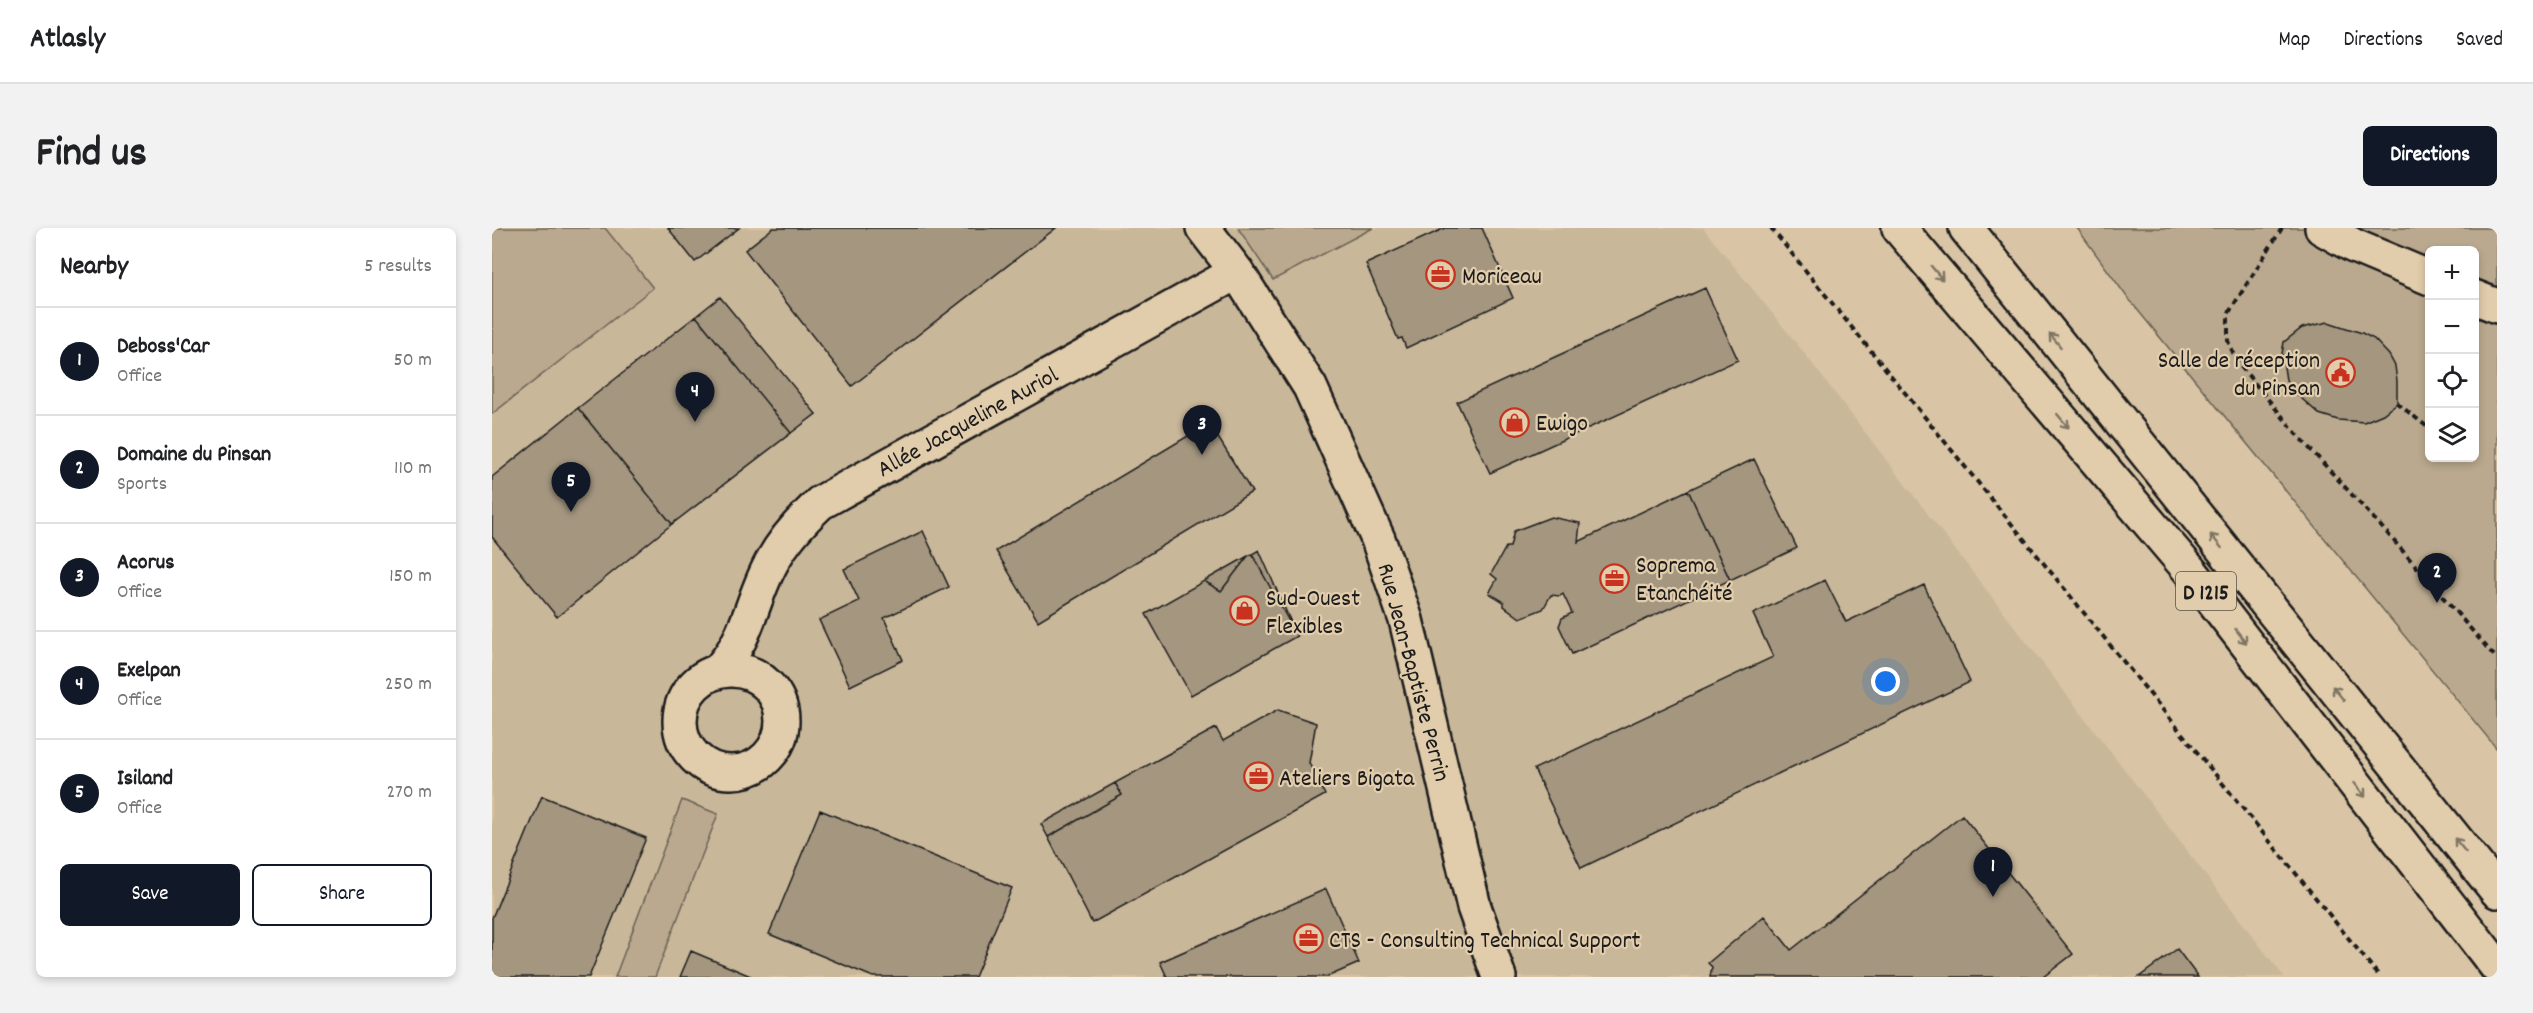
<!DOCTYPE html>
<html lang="en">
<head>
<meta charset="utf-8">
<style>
  body { margin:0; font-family:Dekko,sans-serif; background:#f2f2f2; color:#202124 }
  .controls { position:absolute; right:18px; top:18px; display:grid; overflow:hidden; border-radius:9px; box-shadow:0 3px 9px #0003 }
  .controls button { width:54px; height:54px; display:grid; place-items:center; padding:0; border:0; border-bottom:2px solid #e0e0e0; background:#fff; color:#202124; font:30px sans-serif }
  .you { position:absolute; left:1394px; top:454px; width:21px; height:21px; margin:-15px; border:4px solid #fff; border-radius:50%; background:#1a73e8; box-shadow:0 0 0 9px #1a73e833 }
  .badge { display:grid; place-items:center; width:39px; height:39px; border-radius:50%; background:#111827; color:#fff; font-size:20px; font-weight:700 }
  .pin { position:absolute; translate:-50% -50px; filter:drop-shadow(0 2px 3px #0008) }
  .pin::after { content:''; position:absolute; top:32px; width:21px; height:18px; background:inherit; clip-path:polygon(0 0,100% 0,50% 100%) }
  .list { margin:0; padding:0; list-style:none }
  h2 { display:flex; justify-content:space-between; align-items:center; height:78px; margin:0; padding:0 24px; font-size:26px }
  h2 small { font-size:20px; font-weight:400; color:#757577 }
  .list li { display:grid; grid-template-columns:39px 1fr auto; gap:18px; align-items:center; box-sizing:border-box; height:108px; padding:0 24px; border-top:2px solid #e0e0e0 }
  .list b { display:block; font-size:22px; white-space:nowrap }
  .list p { margin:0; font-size:20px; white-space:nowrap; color:#757577 }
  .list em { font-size:20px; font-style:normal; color:#757577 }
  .actions { display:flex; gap:12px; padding:18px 24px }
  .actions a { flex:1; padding:14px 0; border:2px solid #111827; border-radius:9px; text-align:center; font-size:21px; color:#111827 }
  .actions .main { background:#111827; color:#fff }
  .icon { flex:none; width:33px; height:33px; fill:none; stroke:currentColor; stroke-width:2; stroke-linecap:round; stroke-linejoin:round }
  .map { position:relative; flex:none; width:2005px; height:749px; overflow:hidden; border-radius:9px }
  header { display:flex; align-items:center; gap:36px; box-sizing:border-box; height:84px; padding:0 30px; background:#fff; border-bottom:2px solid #e0e0e0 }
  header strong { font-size:28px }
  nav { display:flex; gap:33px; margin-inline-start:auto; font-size:21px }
  .intro { display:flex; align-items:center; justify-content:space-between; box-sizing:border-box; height:144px; padding:0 36px }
  h1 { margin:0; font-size:42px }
  .button { padding:15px 27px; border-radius:9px; background:#111827; color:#fff; font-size:21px; font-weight:700 }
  main { display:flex; gap:36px; padding:0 36px }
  aside { flex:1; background:#fff; border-radius:9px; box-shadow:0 3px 9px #0003 }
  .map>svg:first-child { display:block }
  .built { fill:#c9b79a }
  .green { fill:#baa98e; stroke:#6b6255; stroke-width:1.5; fill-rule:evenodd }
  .building { fill:#a4967f; stroke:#1c1c1c; stroke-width:1.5 }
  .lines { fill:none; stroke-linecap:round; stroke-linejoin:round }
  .minor-casing { stroke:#1c1c1c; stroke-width:38 }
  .highway-casing { stroke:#1c1c1c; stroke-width:38 }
  .path { stroke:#1c1c1c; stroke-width:4; stroke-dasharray:6 4.5; stroke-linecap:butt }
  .minor { stroke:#e1ccab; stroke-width:33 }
  .highway { stroke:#e1ccab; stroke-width:33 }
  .oneway { stroke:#7e7464 }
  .labels { text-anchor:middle; stroke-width:4.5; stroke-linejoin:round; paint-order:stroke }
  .shield { fill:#e1ccab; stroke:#575147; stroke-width:1.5 }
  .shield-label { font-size:22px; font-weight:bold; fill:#1c1c1c }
  .poi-label { font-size:24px; fill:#1c1c1c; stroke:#e1ccab; text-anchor:start }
  .street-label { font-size:24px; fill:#1c1c1c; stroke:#e1ccab }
</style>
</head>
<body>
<header>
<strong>Atlasly</strong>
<nav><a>Map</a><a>Directions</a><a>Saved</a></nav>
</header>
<div class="intro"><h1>Find us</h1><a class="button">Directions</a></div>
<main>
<aside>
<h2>Nearby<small>5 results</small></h2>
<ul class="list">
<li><span class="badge">1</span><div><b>Deboss'Car</b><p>Office</p></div><em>50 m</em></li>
<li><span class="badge">2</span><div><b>Domaine du Pinsan</b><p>Sports</p></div><em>110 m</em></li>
<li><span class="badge">3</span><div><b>Acorus</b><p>Office</p></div><em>150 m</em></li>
<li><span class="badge">4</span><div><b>Exelpan</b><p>Office</p></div><em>250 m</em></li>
<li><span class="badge">5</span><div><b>Isiland</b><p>Office</p></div><em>270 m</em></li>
</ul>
<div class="actions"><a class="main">Save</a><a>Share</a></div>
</aside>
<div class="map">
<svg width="2005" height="749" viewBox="0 0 2005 749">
  <rect width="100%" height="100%" fill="#d9c5a5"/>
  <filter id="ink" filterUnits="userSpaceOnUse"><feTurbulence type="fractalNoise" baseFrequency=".0167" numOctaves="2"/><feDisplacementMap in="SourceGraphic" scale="12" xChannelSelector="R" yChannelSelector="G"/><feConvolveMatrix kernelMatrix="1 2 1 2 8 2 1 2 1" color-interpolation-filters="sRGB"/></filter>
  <g filter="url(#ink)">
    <path class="built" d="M0 0H1211L1302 112 1792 749H0Z"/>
    <path class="green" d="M0 0H113L161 60 0 186Z
      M746 0H881L781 52Z
      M1585 0H2005V521L1635 69ZM1938 22H1982V230H1938Z
      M190 572 226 586 163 749H123Z"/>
    <path class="building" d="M176 0H247L203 34Z
      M281 0H564L360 158 253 22Z
      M953 0H990L1021 70 914 120 910 110 906 111 874 36Z
      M1213 60 1246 132 998 245 965 174Z
      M228 69 324 186 299 205 204 88Z
      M204 88 299 205 180 296 86 180Z
      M1836 94 1870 105 1882 111 1897 127 1903 138 1905 153V175L1891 186 1872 194 1846 192 1827 186 1800 162 1794 152 1790 126 1792 114 1810 100Z
      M86 180 180 296 65 389 0 309V249Z
      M706 202 722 203 760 264 546 393 504 323Z
      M1262 231 1305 320 1238 352 1196 262Z
      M1196 262 1238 352 1080 426 1067 398 1070 390 1080 385 1071 366 1068 368 1059 367 1051 381 1028 390 1012 378V374L997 365 1005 351 999 346 1014 319H1018L1022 303 1059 289 1088 295 1086 314Z
      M431 303 457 359 392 390 411 432 358 458 327 392 367 373 352 341Z
      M767 322 805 408 760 326Z
      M760 326 805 408 699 467 654 386 712 353 729 363 756 328Z
      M756 328 729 363 712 353Z
      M1333 352 1354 394 1432 357 1478 454 1089 640 1042 541 1281 429 1261 386Z
      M786 482 824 495 817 535 833 567 600 695 556 609 630 567 623 555 676 526 724 500 731 513Z
      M623 555 630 567 556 609 549 596Z
      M50 568 154 610 97 749H0V690Z
      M328 582 520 660 483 749H381L277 706Z
      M1470 587 1581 726 1551 749H1218L1220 739 1216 735 1272 688 1299 722Z
      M834 661 867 735 835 749H675L668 734Z
      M1685 721 1706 749H1647Z
      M199 723 261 749H188Z"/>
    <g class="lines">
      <defs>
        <path id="minor" d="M711 0 745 44 818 159 886 311 914 392 982 679 1007 749
          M1830 0 1862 18 1938 50
          M1982 69 2005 78
          M188 493a51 51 0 1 1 102 0a51 51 0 1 1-102 0Z
          M226 443C258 409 259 370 281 332 293 310 310 292 328 275L745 44"/>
        <path id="highway" d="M1407 0 1700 345 2005 739
          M1474 0 2005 663"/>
      </defs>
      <use href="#minor" class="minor-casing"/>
      <use href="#highway" class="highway-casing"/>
      <path class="path" d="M1279 0 1888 749
        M1790 0 1736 86V113L1745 134 1809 211 1895 305 2005 431
        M1905 175 1938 201"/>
      <use href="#minor" class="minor"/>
      <use href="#highway" class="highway"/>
    </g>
    <defs><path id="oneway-shaft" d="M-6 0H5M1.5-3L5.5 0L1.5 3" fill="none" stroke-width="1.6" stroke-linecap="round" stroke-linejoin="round" transform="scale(1.5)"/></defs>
    <g class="oneway">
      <use href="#oneway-shaft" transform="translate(1445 45) rotate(50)"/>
      <use href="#oneway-shaft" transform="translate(1563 112) rotate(-129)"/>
      <use href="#oneway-shaft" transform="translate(1571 193) rotate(50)"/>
      <use href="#oneway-shaft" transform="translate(1724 313) rotate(-129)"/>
      <use href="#oneway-shaft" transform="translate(1749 408) rotate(52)"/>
      <use href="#oneway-shaft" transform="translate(1846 465) rotate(-129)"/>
      <use href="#oneway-shaft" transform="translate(1868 562) rotate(52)"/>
      <use href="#oneway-shaft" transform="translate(1968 617) rotate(-129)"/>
    </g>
  </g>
  <defs>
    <symbol id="office-ring" viewBox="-11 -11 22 22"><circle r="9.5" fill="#e1ccab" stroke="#c8321e" stroke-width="1.5"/><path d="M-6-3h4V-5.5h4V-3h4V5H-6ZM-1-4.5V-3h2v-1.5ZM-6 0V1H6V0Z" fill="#c8321e"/></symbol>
    <symbol id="civic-ring" viewBox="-11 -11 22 22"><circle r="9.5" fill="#e1ccab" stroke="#c8321e" stroke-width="1.5"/><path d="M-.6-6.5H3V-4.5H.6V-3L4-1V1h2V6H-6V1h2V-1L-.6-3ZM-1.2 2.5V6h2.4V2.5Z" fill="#c8321e"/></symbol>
    <symbol id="shop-ring" viewBox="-11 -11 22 22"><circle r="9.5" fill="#e1ccab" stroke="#c8321e" stroke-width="1.5"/><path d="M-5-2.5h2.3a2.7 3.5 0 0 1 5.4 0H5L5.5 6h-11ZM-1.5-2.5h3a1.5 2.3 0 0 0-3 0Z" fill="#c8321e"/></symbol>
  </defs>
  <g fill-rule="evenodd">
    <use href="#office-ring" x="932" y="30" width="33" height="33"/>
    <use href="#civic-ring" x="1832" y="128" width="33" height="33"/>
    <use href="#shop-ring" x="1006" y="178" width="33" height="33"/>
    <use href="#office-ring" x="1106" y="334" width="33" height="33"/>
    <use href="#shop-ring" x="736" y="366" width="33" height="33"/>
    <use href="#office-ring" x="750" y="532" width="33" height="33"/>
    <use href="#office-ring" x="800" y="694" width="33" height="33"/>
  </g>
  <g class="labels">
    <rect class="shield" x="1684" y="344" width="60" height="38" rx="4.5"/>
    <g class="shield-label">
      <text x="1714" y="371">D 1215</text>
    </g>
    <g class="poi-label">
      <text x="970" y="55">Moriceau</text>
      <text x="1828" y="139" text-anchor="end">Salle de réception<tspan x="1828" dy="28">du Pinsan</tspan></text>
      <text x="1044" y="202">Ewigo</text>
      <text x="1144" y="344">Soprema<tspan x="1144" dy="28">Etanchéité</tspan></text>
      <text x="774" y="377">Sud-Ouest<tspan x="774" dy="28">Flexibles</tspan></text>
      <text x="787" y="557">Ateliers Bigata</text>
      <text x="837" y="719">CTS - Consulting Technical Support</text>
    </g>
    <g class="street-label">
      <text transform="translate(475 193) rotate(-29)" y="8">Allée Jacqueline Auriol</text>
      <text transform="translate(923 444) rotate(75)" y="8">Rue Jean-Baptiste Perrin</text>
    </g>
  </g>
</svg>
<div class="controls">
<button>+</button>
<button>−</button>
<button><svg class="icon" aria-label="locate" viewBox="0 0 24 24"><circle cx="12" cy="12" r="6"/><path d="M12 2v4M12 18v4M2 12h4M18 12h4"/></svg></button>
<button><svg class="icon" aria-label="layers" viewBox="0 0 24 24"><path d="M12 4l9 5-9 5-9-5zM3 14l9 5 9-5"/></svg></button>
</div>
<div class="you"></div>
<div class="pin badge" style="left:1501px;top:669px">1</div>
<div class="pin badge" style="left:1945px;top:375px">2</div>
<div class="pin badge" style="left:710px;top:227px">3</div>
<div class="pin badge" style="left:203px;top:194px">4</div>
<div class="pin badge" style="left:79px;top:284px">5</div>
</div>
</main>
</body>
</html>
